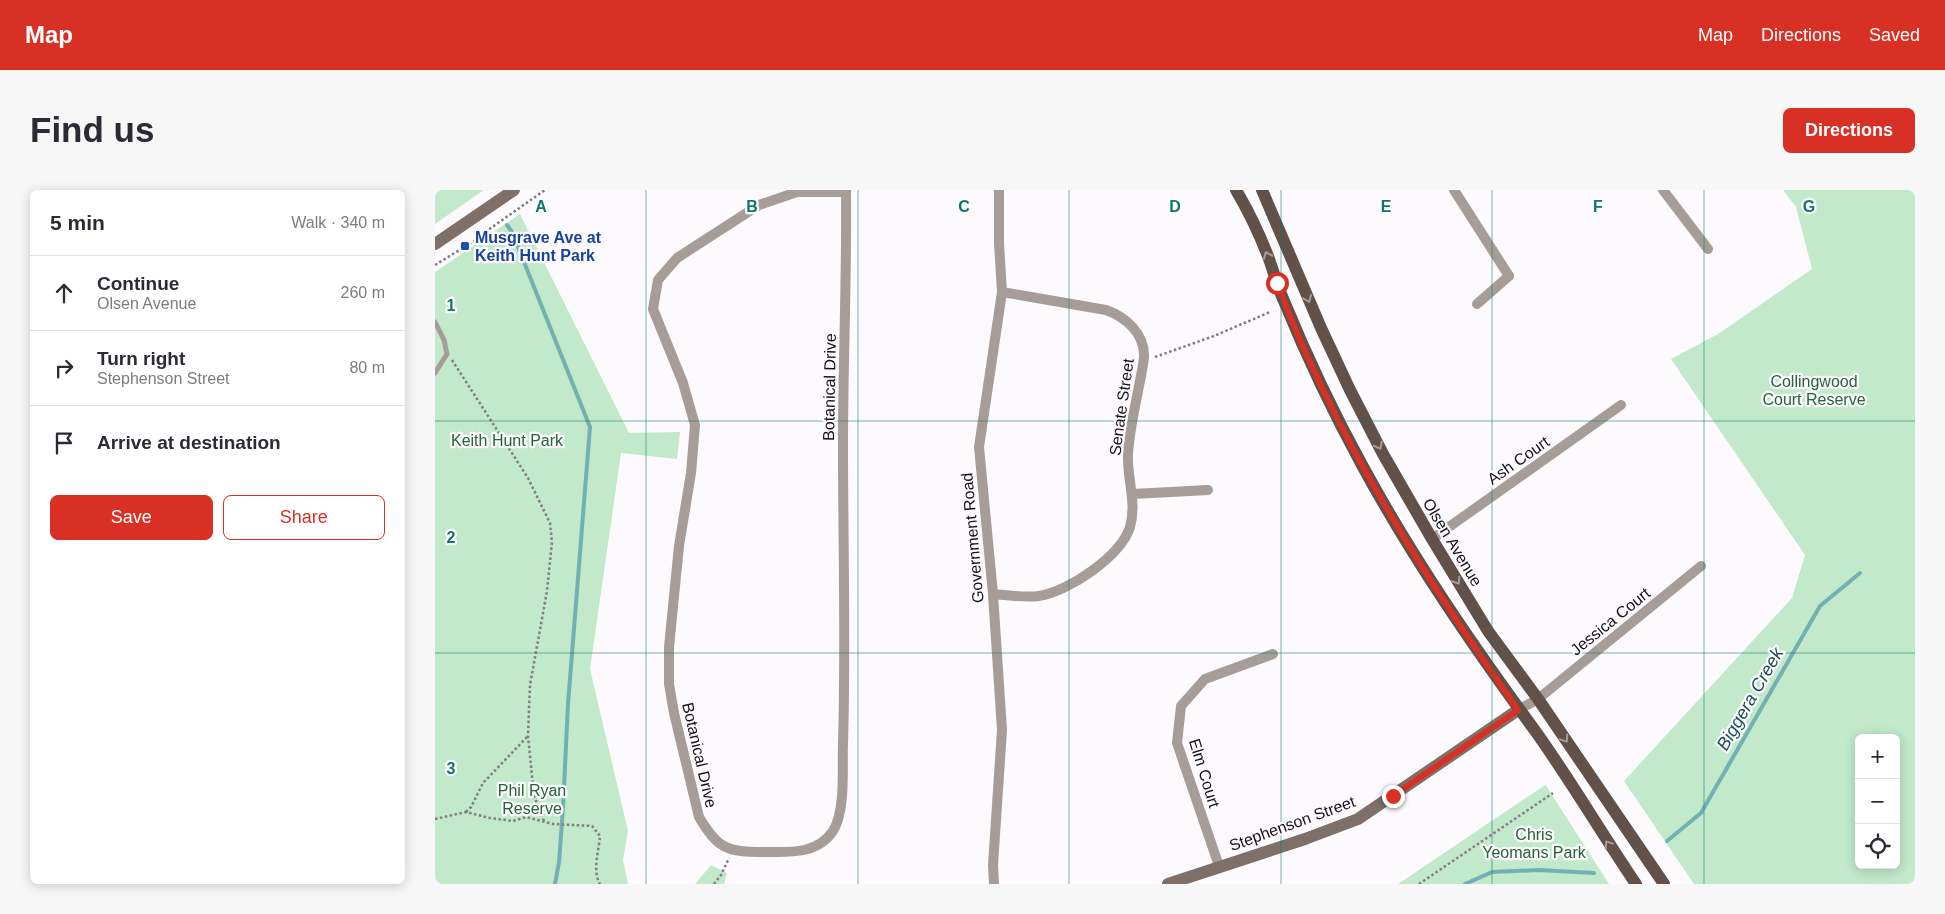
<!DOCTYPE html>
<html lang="en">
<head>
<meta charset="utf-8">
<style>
  body { margin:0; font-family:Helvetica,sans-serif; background:#f7f7f7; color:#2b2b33 }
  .controls { position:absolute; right:15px; bottom:15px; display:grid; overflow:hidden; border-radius:8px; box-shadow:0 2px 12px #0003 }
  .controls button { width:45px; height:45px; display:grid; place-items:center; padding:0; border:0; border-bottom:1px solid #e1e1e2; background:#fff; color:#2b2b33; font:25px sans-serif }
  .stop { position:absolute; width:15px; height:15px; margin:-11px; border:4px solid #d93025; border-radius:50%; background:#fff }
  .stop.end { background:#d93025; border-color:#fff; box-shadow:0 1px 5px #0008 }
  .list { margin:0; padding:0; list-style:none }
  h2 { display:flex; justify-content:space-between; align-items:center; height:65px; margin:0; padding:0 20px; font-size:21px }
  h2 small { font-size:16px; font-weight:400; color:#7c7c81 }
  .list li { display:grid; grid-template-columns:32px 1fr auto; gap:15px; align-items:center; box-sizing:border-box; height:75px; padding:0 20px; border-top:1px solid #e1e1e2 }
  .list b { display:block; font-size:19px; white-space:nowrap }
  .list p { margin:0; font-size:16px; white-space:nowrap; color:#7c7c81 }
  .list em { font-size:16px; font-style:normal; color:#7c7c81 }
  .actions { display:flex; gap:10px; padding:15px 20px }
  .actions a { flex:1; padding:11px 0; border:1px solid #d93025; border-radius:8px; text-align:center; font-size:18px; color:#d93025 }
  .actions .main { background:#d93025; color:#fff }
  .icon { flex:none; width:28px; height:28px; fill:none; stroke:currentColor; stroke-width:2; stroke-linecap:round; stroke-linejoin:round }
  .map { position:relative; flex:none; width:1480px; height:694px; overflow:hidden; border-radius:8px }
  header { display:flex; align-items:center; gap:30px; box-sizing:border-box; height:70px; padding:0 25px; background:#d93025; color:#fff }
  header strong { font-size:24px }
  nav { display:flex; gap:28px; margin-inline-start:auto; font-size:18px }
  .intro { display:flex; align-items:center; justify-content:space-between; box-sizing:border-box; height:120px; padding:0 30px }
  h1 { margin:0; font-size:35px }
  .button { padding:12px 22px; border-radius:8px; background:#d93025; color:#fff; font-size:18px; font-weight:700 }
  main { display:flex; gap:30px; padding:0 30px }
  aside { flex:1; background:#fff; border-radius:8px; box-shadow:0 2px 12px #0003 }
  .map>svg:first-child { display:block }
  .green { fill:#c1e9ca; fill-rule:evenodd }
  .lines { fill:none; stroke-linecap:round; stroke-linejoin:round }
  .stream { stroke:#73b0b3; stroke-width:4 }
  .path { stroke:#807b80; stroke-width:2.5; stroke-dasharray:2.5 2.5; stroke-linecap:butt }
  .lane { stroke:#a69d98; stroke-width:5 }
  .street { stroke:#a69d98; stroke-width:10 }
  .secondary { stroke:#7e7069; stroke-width:12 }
  .primary { stroke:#615148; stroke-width:12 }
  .oneway { stroke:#a79d99 }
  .route { stroke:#d93025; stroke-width:6 }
  .grid { fill:none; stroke:#0f766e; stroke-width:1; stroke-opacity:0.55 }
  .transit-dot { fill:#1a4fb4; stroke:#fdfafd; stroke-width:2 }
  .labels { text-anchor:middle; stroke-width:4.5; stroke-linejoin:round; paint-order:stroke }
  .transit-label { font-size:16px; font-weight:bold; fill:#164399; stroke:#fdfafd; text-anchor:start }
  .park-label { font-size:16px; fill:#256339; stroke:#fdfafd }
  .street-label { font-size:16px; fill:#161016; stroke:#fdfafd }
  .water-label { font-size:18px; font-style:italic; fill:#184f51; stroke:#fdfafd }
  .grid-label { font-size:16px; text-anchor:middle; font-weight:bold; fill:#0f766e; stroke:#fdfafd; stroke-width:4.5; stroke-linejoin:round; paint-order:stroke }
</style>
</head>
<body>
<header>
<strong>Map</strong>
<nav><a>Map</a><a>Directions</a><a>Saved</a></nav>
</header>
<div class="intro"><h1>Find us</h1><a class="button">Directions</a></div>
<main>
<aside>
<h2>5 min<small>Walk · 340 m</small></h2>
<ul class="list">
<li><svg class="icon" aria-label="ahead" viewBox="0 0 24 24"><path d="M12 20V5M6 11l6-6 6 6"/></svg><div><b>Continue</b><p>Olsen Avenue</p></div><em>260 m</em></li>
<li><svg class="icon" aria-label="right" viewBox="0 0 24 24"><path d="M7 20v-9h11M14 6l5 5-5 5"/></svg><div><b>Turn right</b><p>Stephenson Street</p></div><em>80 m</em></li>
<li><svg class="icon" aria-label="arrive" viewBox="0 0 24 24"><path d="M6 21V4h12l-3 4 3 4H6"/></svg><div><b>Arrive at destination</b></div></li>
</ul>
<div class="actions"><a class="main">Save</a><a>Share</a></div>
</aside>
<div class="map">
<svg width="1480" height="694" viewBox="0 0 1480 694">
  <rect width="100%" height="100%" fill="#fdfafd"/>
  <path class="green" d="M0 0H49L0 34Z
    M1348 0H1480V694H1259L1189 591 1357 408 1370 365 1236 169 1283 144 1377 79 1361 17ZM1424 548H1461V675H1424Z
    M85 24 194 243 245 242 242 269 186 263 155 479 193 641 188 670 193 694H0V82Z
    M1110 594 1174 694H963L1110 595Z
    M276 675 292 683 289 694H260Z"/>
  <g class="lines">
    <path class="stream" d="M72 35 77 42 155 237 133 514 128 618 124 672 120 694
      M1232 651 1266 623 1385 416 1425 383
      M1030 694 1057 682 1104 680 1159 683"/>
    <path class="path" d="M0 75 44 48 53 40 110 0
      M720 167 779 146 835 122
      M17 170 93 288 115 333 117 352 112 401 95 495 93 546 99 606 109 631
      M31 622 36 617 48 593 93 546
      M0 629 31 622 55 628 78 631 91 627 118 634 157 636 165 646C164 660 157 681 165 694
      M279 694 286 685 294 668
      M984 694 1118 603"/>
    <path class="lane" d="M0 132 9 150 12 164 0 183"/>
    <path class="street" d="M411 0V2C412 86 408 170 408 254 408 354 411 454 408 554 407 578 411 620 398 641 382 665 353 662 329 662 292 662 283 659 264 627L239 523 234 494V457L244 356 256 283 260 235 248 193 218 119 223 90 242 68 324 15 362 2H411
      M1019 0 1074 86 1042 114
      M1228 0 1273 59
      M698 304 773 300
      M997 349 1186 215
      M558 404C572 405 589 408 604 406 633 402 686 366 695 337 702 313 692 289 693 265 694 244 699 222 703 201 705 190 708 178 709 167 710 144 691 127 671 120L567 102
      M1083 520 1103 509 1266 376
      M784 676 742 553 746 516 770 489 838 464
      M559 694 558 675 567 540 558 404 544 257 567 102 564 53V0"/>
    <path class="secondary" d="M0 54 79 0
      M733 694 870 649 923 629 1083 520"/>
    <path class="primary" d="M801 0C814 22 825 45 834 69 839 83 843 98 849 111 872 167 898 222 927 275 978 369 1038 456 1101 542 1136 591 1167 644 1201 694
      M827 0 886 138 915 200 948 264 997 349 1053 441 1103 509 1229 694"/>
  </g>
  <defs><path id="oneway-chevron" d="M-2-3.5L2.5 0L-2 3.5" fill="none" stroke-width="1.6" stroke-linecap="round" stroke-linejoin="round" transform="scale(1.25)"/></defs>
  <g class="oneway">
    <use href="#oneway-chevron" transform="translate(832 65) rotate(-112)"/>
    <use href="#oneway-chevron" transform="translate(873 109) rotate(67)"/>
    <use href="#oneway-chevron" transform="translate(944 256) rotate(63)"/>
    <use href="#oneway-chevron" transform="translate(1022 391) rotate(58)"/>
    <use href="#oneway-chevron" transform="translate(1130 549) rotate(56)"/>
    <use href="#oneway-chevron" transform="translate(1173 654) rotate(-124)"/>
  </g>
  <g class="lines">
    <path class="route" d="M842 93C900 247 989 386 1083 520L958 606"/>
  </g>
  <path class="grid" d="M211 0V694M423 0V694M634 0V694M846 0V694M1057 0V694M1269 0V694M0 231H1480M0 463H1480"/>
  <rect class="transit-dot" x="25" y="51" width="10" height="10" rx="2.5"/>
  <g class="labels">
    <g class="transit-label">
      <text x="40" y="53">Musgrave Ave at<tspan x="40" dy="18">Keith Hunt Park</tspan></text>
    </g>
    <g class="park-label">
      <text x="1379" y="197">Collingwood<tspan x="1379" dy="18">Court Reserve</tspan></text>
      <text x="72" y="256">Keith Hunt Park</text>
      <text x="97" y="606">Phil Ryan<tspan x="97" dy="18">Reserve</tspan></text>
      <text x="1099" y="650">Chris<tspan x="1099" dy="18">Yeomans Park</tspan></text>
    </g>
    <g class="street-label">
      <text transform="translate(394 197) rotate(-89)" y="6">Botanical Drive</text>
      <text transform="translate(686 217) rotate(-82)" y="6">Senate Street</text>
      <text transform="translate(1083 270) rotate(-35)" y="6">Ash Court</text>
      <text transform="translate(537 348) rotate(-95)" y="6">Government Road</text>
      <text transform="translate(1018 352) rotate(59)" y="6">Olsen Avenue</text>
      <text transform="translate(1175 431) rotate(-39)" y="6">Jessica Court</text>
      <text transform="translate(265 565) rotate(77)" y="6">Botanical Drive</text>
      <text transform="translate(770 583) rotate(73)" y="6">Elm Court</text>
      <text transform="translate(857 633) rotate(-20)" y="6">Stephenson Street</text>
    </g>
    <g class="water-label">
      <text transform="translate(1315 509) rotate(-60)" y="6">Biggera Creek</text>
    </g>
  </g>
  <g class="grid-label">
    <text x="106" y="22">A</text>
    <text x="317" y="22">B</text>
    <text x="529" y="22">C</text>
    <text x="740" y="22">D</text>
    <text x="951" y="22">E</text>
    <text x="1163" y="22">F</text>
    <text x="1374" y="22">G</text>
    <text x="16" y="121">1</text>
    <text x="16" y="353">2</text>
    <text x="16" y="584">3</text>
  </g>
</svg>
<div class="controls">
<button>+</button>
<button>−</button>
<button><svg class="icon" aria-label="locate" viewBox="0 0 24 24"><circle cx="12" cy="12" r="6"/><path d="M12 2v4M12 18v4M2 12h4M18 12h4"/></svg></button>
</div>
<div class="stop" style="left:842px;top:93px"></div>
<div class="stop end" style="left:958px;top:606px"></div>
</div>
</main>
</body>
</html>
